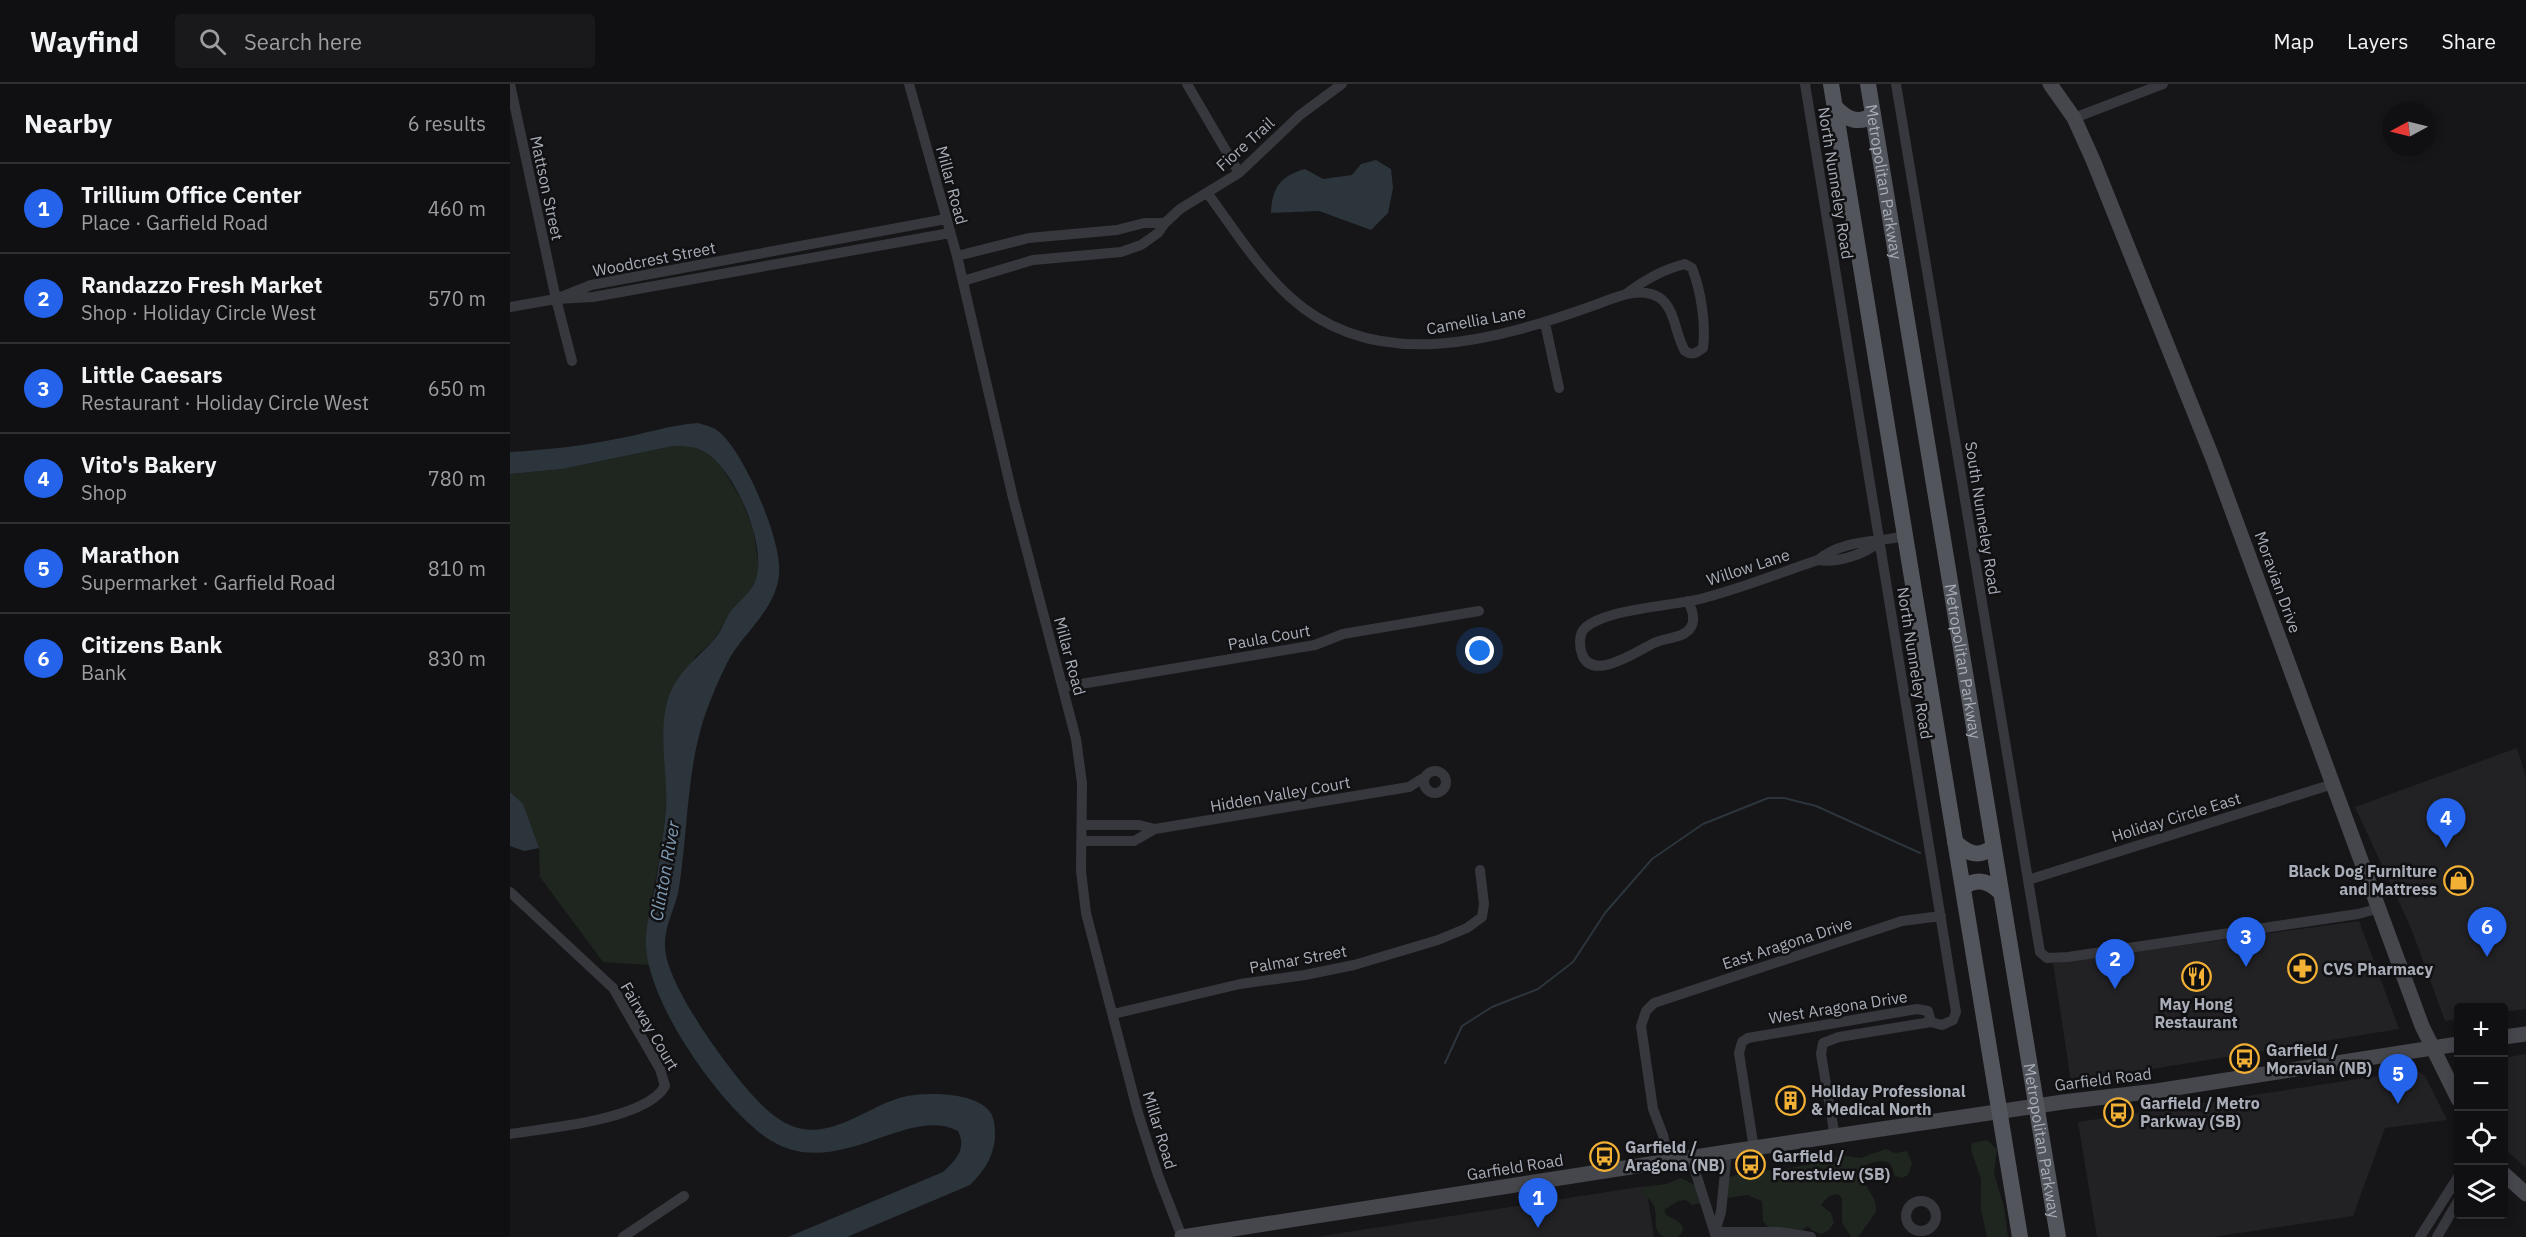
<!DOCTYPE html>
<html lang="en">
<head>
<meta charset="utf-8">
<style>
  body { margin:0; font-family:"IBM Plex Sans",sans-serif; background:#19191b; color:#f1f3f6 }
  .controls { position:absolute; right:18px; bottom:18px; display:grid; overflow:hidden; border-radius:6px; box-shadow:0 3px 9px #0003 }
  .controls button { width:54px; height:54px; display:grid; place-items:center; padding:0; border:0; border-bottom:2px solid #303032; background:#101012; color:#f1f3f6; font:30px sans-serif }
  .compass { position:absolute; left:1872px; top:18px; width:54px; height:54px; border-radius:50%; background:#101012; box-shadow:0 3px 9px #0003; rotate:263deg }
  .you { position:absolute; left:970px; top:567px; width:21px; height:21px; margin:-15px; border:4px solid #fff; border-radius:50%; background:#1a73e8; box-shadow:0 0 0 9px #1a73e833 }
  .badge { display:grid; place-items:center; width:39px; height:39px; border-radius:50%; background:#2563eb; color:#fff; font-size:20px; font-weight:700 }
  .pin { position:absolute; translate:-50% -50px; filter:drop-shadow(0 2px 3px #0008) }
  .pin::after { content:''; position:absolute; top:32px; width:21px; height:18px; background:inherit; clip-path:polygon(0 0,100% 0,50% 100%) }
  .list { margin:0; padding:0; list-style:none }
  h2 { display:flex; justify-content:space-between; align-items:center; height:78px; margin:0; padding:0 24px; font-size:26px }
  h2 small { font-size:20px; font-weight:400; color:#9c9d9f }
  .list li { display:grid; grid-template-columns:39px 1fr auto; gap:18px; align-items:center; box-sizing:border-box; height:90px; padding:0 24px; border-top:2px solid #303032 }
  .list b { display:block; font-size:22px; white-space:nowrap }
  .list p { margin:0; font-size:20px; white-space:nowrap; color:#9c9d9f }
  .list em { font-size:20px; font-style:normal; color:#9c9d9f }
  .icon { flex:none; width:33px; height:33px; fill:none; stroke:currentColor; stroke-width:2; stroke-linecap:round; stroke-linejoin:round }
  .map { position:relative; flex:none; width:2016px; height:1153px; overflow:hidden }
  header { display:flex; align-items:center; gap:36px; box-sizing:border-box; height:84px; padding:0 30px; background:#101012; border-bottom:2px solid #303032 }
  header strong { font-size:28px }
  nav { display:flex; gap:33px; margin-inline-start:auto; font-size:21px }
  .search { width:420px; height:54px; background:#19191b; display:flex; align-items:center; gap:15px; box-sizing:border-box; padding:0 21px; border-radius:6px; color:#9c9d9f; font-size:22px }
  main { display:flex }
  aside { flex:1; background:#101012 }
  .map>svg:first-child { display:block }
  .built { fill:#222225 }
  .green { fill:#1e261f }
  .water { fill:#2c353c }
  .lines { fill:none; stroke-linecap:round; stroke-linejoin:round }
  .stream { stroke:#2c353c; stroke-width:2 }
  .street { stroke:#37383d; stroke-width:10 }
  .secondary { stroke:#45474d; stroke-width:15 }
  .primary { stroke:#53555c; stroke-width:16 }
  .labels { text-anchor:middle; stroke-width:5; stroke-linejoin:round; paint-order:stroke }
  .street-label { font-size:16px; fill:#a8adb8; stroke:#111113 }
  .poi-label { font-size:16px; font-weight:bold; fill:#a8adb8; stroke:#111113; text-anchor:start }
  .water-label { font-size:18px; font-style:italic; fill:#7f9bb3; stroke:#111113 }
</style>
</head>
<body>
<header>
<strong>Wayfind</strong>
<div class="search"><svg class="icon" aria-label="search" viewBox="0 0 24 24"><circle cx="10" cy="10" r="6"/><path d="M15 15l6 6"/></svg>Search here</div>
<nav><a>Map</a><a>Layers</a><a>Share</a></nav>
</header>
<main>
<aside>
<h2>Nearby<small>6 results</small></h2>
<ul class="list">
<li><span class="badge">1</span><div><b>Trillium Office Center</b><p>Place · Garfield Road</p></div><em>460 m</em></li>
<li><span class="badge">2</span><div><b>Randazzo Fresh Market</b><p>Shop · Holiday Circle West</p></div><em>570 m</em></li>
<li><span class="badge">3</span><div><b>Little Caesars</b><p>Restaurant · Holiday Circle West</p></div><em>650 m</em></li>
<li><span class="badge">4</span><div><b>Vito's Bakery</b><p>Shop</p></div><em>780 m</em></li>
<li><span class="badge">5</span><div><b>Marathon</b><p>Supermarket · Garfield Road</p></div><em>810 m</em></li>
<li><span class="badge">6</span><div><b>Citizens Bank</b><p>Bank</p></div><em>830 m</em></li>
</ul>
</aside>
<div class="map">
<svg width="2016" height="1153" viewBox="0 0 2016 1153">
  <rect width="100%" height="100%" fill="#161618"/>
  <path class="built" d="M2007 664 2016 693V925L1994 928V924H1948V935L1935 937 1901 844 1845 723Z
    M1849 837 1889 945 1561 998 1543 879Z
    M2016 970V1084L1996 1066 1994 1060V974Z
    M1906 986 1915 992 1937 1036 1875 1044 1843 1132 1702 1153H1587L1568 1038Z
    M1136 1102 1144 1153H805Z"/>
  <path class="green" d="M178 361 194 367 210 380 231 415 243 445 249 483 247 494 239 510 221 528 204 556 185 573 155 643 157 707 153 754 138 837 136 862 139 881 93 878 30 793 29 764 0 708V390L52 385 163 362Z
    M1477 1056 1487 1065 1484 1089 1494 1123 1498 1153H1477L1471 1126V1095L1461 1066 1462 1059Z
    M1376 1065 1385 1069 1397 1067 1402 1079 1398 1091 1392 1094 1385 1092C1383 1089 1383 1085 1381 1081 1377 1074 1360 1078 1355 1082 1349 1106 1368 1108 1366 1128L1348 1153H1341L1332 1138V1114L1328 1110 1319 1112 1311 1121 1321 1129 1324 1139 1319 1146 1312 1150 1303 1147 1297 1142 1292 1147 1258 1143 1253 1137 1252 1117 1237 1111 1217 1114 1214 1095 1232 1089 1280 1084 1312 1078 1329 1071 1350 1074Z
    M1171 1094 1185 1101 1191 1119 1182 1121 1176 1116 1168 1117 1154 1126 1156 1131C1165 1136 1181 1141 1168 1153H1154C1135 1141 1158 1125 1132 1110L1134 1103 1156 1100Z"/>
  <path class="water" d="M866 76 881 85 883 104 878 129 861 146 809 127 761 129C762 104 770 92 795 85L813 95 842 91 851 80Z
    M188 339C194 341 203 343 208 347 234 367 273 458 269 491 266 522 239 545 222 570 214 584 207 600 201 615 176 675 179 740 169 804 166 823 154 842 155 862 155 900 220 988 247 1016 257 1027 273 1040 288 1044 326 1054 362 1019 397 1012 419 1008 466 1008 480 1028 485 1034 485 1046 485 1054 483 1074 474 1087 460 1101L337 1153H278L433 1088C446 1076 457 1065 448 1047 396 1019 323 1103 254 1052 208 1018 140 922 136 863 135 842 142 819 146 798 150 773 154 748 156 723 158 687 147 647 159 612 168 588 186 575 203 557 211 549 214 537 221 527 231 515 244 507 247 491 255 457 224 383 193 367 183 362 174 362 163 362L52 385 0 390V368C36 366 71 362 106 355 134 350 160 341 188 339Z
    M0 708 13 720 29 764 14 767 0 762Z"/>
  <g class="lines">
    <path class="stream" d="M935 979 952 942 982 923 1028 905 1063 878 1095 829 1142 775 1193 740 1258 714H1274L1306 722 1410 769"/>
    <path class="street" d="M0 0 46 215 62 277
      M399 0 447 172 503 414 566 655 572 699 571 787 576 829 628 1029 648 1091 672 1153
      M677 0 729 89
      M1295 0 1446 928 1443 936 1432 941 1421 938 1329 953 1313 959 1311 970 1325 1053
      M1386 0 1530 868 1537 874 1558 873 1848 830 1870 824
      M1564 34 1653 0
      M698 110C724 145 748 184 780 213 866 292 987 256 1085 221 1104 214 1130 201 1150 214 1166 226 1165 251 1175 267 1182 272 1186 269 1193 264 1196 239 1191 207 1182 184L1175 180C1154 185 1133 197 1116 210
      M436 135 81 201 46 215 83 213 440 149
      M447 172 519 154 607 146 634 139H655
      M453 197 523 176 611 168 631 161 648 149 655 139 670 125 729 89 790 31 832 0
      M0 223 46 215
      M1035 239 1049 304
      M1369 458C1353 471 1328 479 1308 476 1334 455 1365 459 1395 452
      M1178 517C1182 525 1186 535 1181 543 1174 555 1155 553 1144 559 1129 566 1082 599 1072 570 1069 562 1069 549 1075 544 1096 525 1161 522 1190 515 1230 505 1269 489 1308 476
      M553 603 805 561 833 550 969 527
      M914 698a11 11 0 1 1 22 0a11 11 0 1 1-22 0Z
      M572 741H629L645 745 899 703 915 693
      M571 757H624L645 745
      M1518 796 1823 700
      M0 808 103 904 150 985 155 1002C136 1036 37 1044 0 1050
      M603 930 730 900 795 891 844 881 928 856 957 844 972 833 974 820 970 786
      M1244 1065 1229 969 1232 958 1238 954 1407 925 1418 927 1421 938
      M1181 1074 1206 1153
      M1159 1078 1153 1051 1143 1025 1131 942 1136 927 1144 919 1392 837 1431 832
      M1396 1132a15 15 0 1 1 30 0a15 15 0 1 1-30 0Z
      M1205 1148H1270L1301 1153
      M1205 1148 1211 1128 1217 1068
      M113 1153 174 1112
      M1910 1153 1948 1093
      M1927 1153 1948 1117"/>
    <path class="secondary" d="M1540 0 1564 34 1583 76 1703 375 1912 942 1948 1015
      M1994 953 2016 950
      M1994 1090 2016 1110
      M672 1153 1217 1068 1553 1018 1646 1007 1948 960"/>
    <g class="primary">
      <path d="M1321 0 1510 1153"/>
      <path id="s1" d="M1358 0 1548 1153"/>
      <path d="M1325 23C1336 35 1348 41 1363 31"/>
      <path d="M1445 758C1458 770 1469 774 1483 763"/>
      <path d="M1453 803C1467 794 1479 796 1491 809"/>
    </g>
  </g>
  <defs>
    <symbol id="shop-ring" viewBox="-11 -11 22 22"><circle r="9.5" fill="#111113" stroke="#f2b134" stroke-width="1.5"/><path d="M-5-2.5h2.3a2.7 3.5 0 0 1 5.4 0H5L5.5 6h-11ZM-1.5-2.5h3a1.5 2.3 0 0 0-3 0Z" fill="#f2b134"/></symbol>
    <symbol id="pharmacy-ring" viewBox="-11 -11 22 22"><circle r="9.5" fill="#111113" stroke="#f2b134" stroke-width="1.5"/><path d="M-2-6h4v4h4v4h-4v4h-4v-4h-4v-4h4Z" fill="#f2b134"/></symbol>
    <symbol id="restaurant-ring" viewBox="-11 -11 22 22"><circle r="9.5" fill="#111113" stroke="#f2b134" stroke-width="1.5"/><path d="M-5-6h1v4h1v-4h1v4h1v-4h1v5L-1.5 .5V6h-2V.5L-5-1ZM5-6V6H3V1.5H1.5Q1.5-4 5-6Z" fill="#f2b134"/></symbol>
    <symbol id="bus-ring" viewBox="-11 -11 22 22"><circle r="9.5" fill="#111113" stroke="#f2b134" stroke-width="1.5"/><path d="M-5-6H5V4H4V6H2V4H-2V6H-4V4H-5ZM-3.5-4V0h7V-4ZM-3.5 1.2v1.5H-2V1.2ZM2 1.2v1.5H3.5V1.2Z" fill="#f2b134"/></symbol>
    <symbol id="building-ring" viewBox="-11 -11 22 22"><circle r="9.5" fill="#111113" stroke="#f2b134" stroke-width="1.5"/><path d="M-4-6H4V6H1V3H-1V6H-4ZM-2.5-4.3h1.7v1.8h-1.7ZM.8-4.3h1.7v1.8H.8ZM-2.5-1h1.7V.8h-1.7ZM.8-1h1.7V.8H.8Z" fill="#f2b134"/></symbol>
  </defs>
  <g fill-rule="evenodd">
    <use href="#shop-ring" x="1932" y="780" width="33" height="33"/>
    <use href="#pharmacy-ring" x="1776" y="868" width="33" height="33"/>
    <use href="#restaurant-ring" x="1670" y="876" width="33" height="33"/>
    <use href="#bus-ring" x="1718" y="958" width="33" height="33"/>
    <use href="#building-ring" x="1264" y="1000" width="33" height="33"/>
    <use href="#bus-ring" x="1592" y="1012" width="33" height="33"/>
    <use href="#bus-ring" x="1078" y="1056" width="33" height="33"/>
    <use href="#bus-ring" x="1224" y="1064" width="33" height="33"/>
  </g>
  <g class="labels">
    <g class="street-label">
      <text transform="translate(735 60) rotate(-42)" y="6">Fiore Trail</text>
      <text dy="6" stroke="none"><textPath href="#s1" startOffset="99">Metropolitan Parkway</textPath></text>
      <text transform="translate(1326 99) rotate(81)" y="6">North Nunneley Road</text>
      <text transform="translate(442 101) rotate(75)" y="6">Millar Road</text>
      <text transform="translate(37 104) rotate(78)" y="6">Mattson Street</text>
      <text transform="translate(144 175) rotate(-11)" y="6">Woodcrest Street</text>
      <text transform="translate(966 236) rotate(-10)" y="6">Camellia Lane</text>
      <text transform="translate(1473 434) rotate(81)" y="6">South Nunneley Road</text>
      <text transform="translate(1238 483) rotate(-18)" y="6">Willow Lane</text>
      <text transform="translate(1768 498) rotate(70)" y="6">Moravian Drive</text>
      <text transform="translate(759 553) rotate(-10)" y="6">Paula Court</text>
      <text transform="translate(560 572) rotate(75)" y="6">Millar Road</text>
      <text dy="6" stroke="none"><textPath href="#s1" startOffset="585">Metropolitan Parkway</textPath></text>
      <text transform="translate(1405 579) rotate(81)" y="6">North Nunneley Road</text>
      <text transform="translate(770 710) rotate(-10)" y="6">Hidden Valley Court</text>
      <text transform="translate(1666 733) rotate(-17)" y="6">Holiday Circle East</text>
      <text transform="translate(1277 859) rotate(-18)" y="6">East Aragona Drive</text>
      <text transform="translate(788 875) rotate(-10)" y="6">Palmar Street</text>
      <text transform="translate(1328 923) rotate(-9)" y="6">West Aragona Drive</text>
      <text transform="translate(140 942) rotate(60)" y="6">Fairway Court</text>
      <text transform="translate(1593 995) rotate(-7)" y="6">Garfield Road</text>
      <text transform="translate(650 1046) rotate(73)" y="6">Millar Road</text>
      <text dy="6" stroke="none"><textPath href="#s1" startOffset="1071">Metropolitan Parkway</textPath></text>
      <text transform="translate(1005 1083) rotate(-9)" y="6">Garfield Road</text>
    </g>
    <g class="poi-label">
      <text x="1927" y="793" text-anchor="end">Black Dog Furniture<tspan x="1927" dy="18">and Mattress</tspan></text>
      <text x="1813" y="891">CVS Pharmacy</text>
      <text x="1686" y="926" text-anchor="middle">May Hong<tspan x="1686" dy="18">Restaurant</tspan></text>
      <text x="1756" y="972">Garfield /<tspan x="1756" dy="18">Moravian (NB)</tspan></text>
      <text x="1301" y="1013">Holiday Professional<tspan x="1301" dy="18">&amp; Medical North</tspan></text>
      <text x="1630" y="1025">Garfield / Metro<tspan x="1630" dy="18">Parkway (SB)</tspan></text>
      <text x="1115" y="1069">Garfield /<tspan x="1115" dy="18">Aragona (NB)</tspan></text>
      <text x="1262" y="1078">Garfield /<tspan x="1262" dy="18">Forestview (SB)</tspan></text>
    </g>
    <g class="water-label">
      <text transform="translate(155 787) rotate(-80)" y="6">Clinton River</text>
    </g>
  </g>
</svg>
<div class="controls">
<button>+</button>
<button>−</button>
<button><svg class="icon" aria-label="locate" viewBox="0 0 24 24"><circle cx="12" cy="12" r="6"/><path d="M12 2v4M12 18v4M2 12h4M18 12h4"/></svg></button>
<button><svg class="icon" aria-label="layers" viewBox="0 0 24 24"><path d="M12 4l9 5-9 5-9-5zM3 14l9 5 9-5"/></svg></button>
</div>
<svg class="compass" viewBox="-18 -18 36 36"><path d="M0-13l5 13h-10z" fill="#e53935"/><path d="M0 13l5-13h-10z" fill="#9c9d9f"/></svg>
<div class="you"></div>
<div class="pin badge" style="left:1028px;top:1144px">1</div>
<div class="pin badge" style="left:1605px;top:905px">2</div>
<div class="pin badge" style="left:1736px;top:883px">3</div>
<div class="pin badge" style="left:1936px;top:764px">4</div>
<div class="pin badge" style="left:1888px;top:1020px">5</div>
<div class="pin badge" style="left:1977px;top:873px">6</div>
</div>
</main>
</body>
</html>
